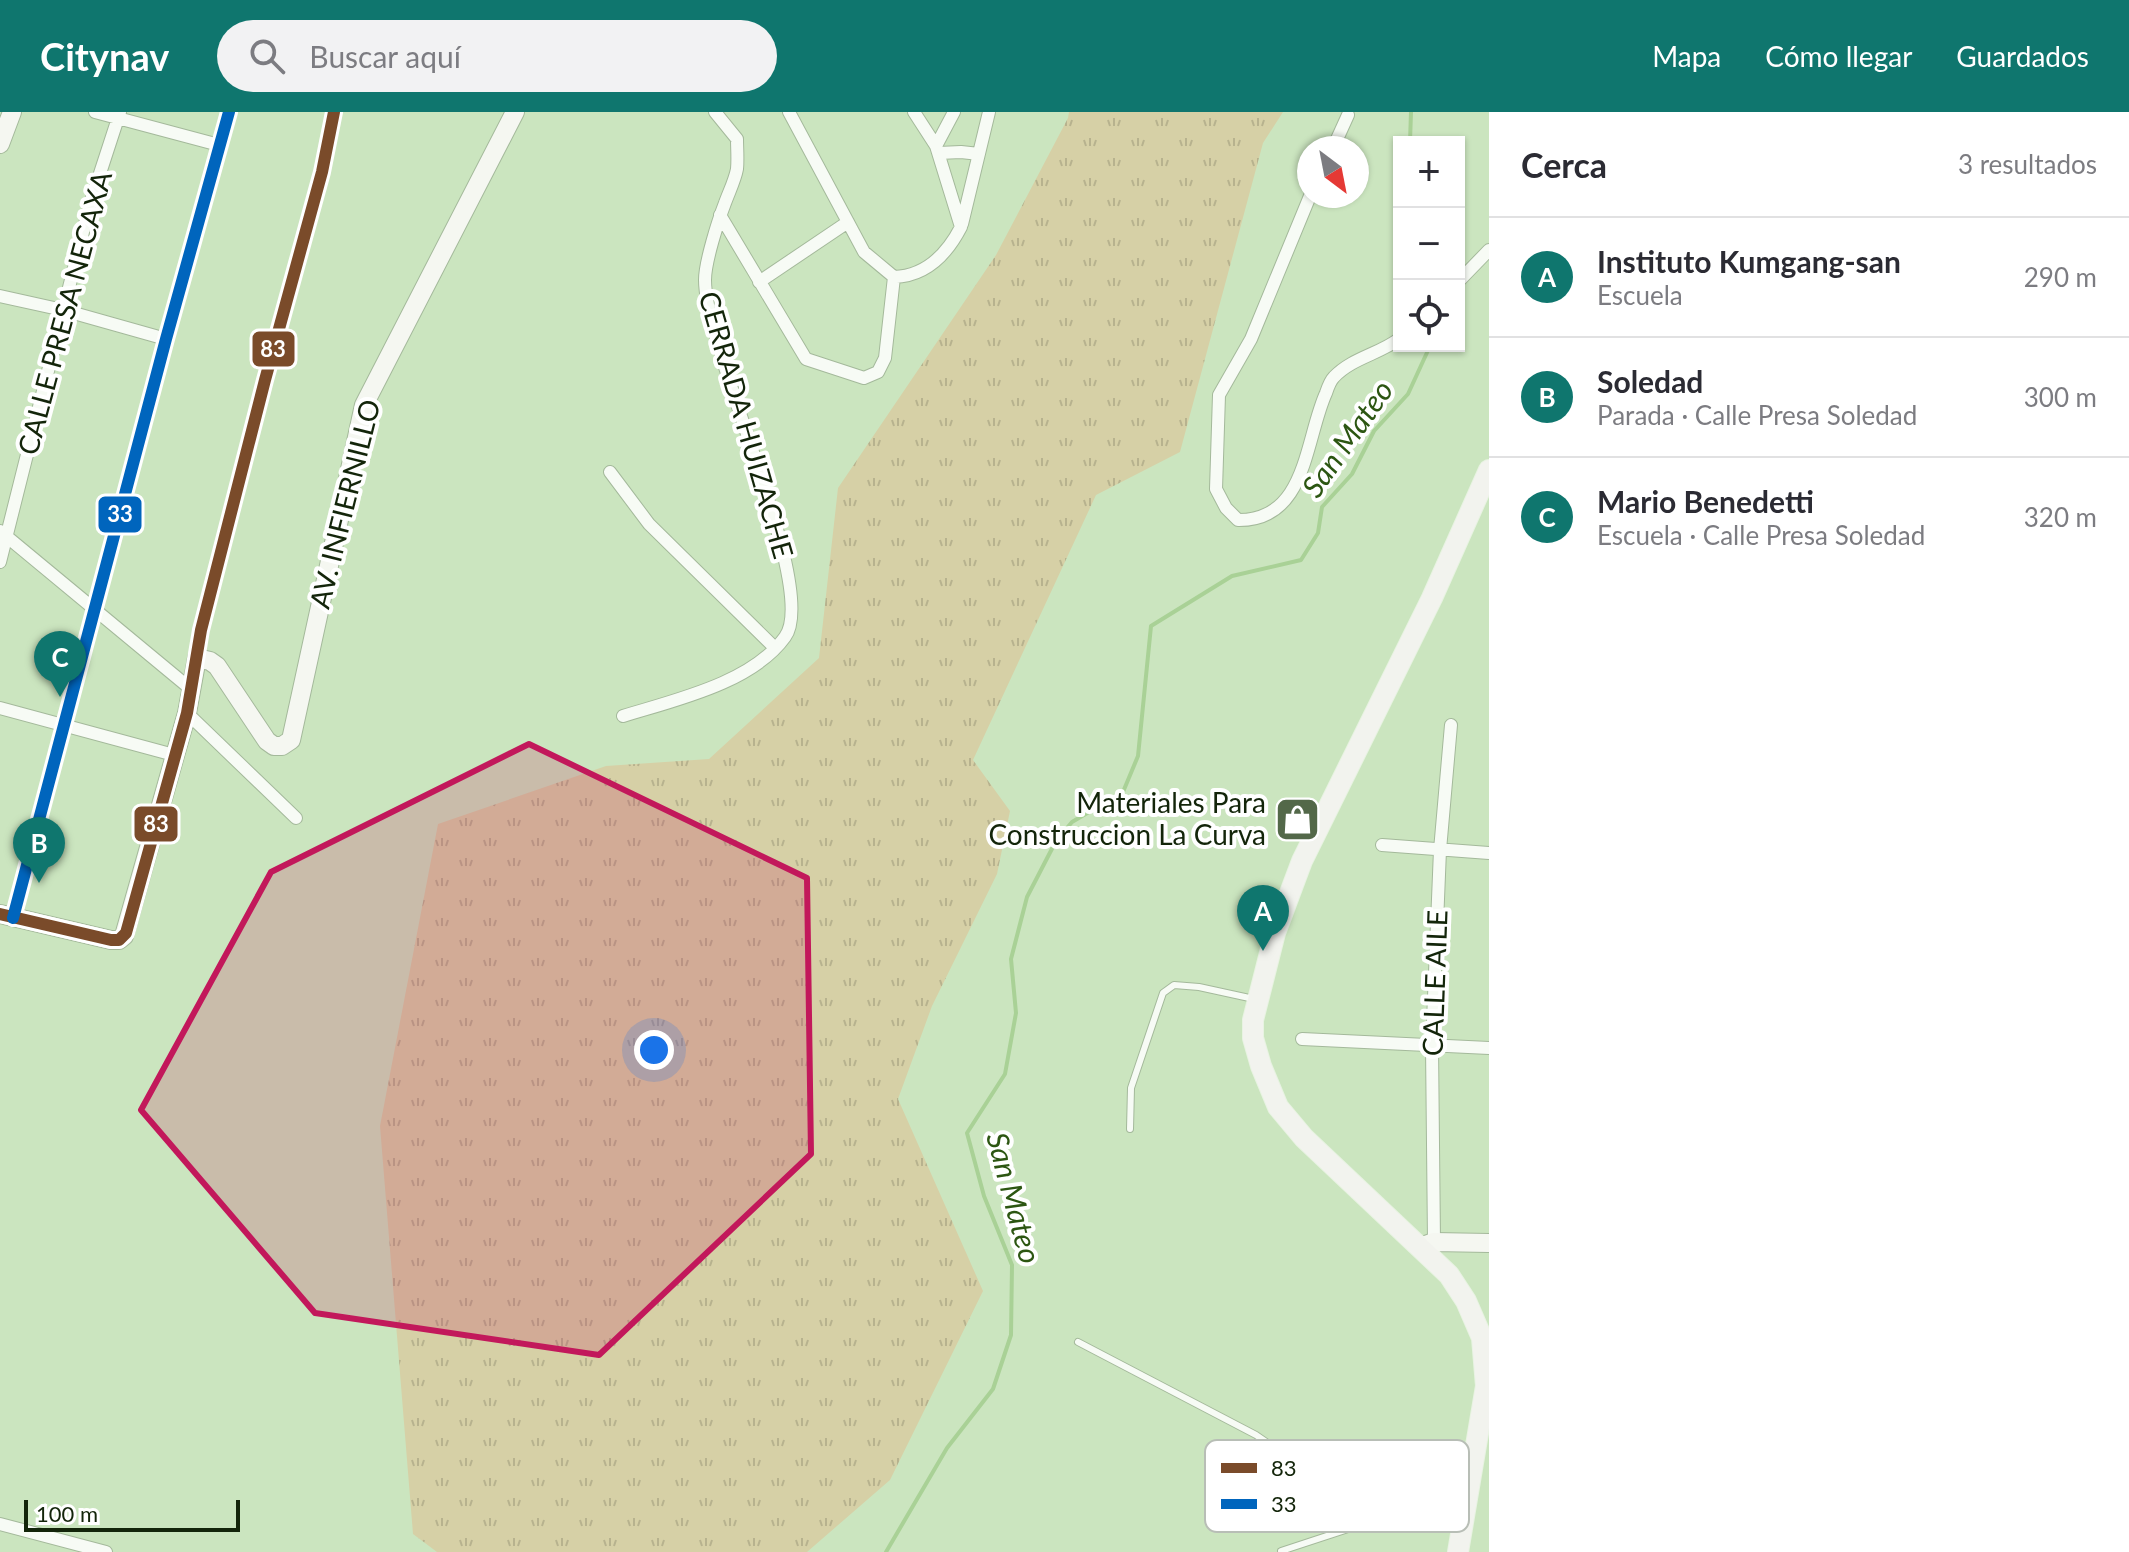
<!DOCTYPE html>
<html lang="es">
<head>
<meta charset="utf-8">
<style>
  body { margin:0; font-family:Lato,sans-serif; background:#f2f2f3; color:#2b2b33 }
  .controls { position:absolute; right:24px; top:24px; display:grid; overflow:hidden; border-radius:0px; box-shadow:0 2px 6px #0004 }
  .controls button { width:72px; height:72px; display:grid; place-items:center; padding:0; border:0; border-bottom:2px solid #e1e1e2; background:#fff; color:#2b2b33; font:40px sans-serif }
  .compass { position:absolute; left:1297px; top:24px; width:72px; height:72px; border-radius:50%; background:#fff; box-shadow:0 2px 6px #0004; rotate:148deg }
  .scale { position:absolute; left:24px; bottom:20px; width:216px; box-sizing:border-box; padding-left:8px; border:4px solid #13250a; border-top:0; font-size:22px; line-height:28px; white-space:nowrap; color:#13250a; -webkit-text-stroke:6px #fff; paint-order:stroke }
  .you { position:absolute; left:654px; top:938px; width:28px; height:28px; margin:-20px; border:6px solid #fff; border-radius:50%; background:#1a73e8; box-shadow:0 0 0 12px #1a73e833 }
  .badge { display:grid; place-items:center; width:52px; height:52px; border-radius:50%; background:#0f766e; color:#fff; font-size:26px; font-weight:700 }
  .pin { position:absolute; translate:-50% -66px; filter:drop-shadow(0 2px 4px #0008) }
  .pin::after { content:''; position:absolute; top:42px; width:28px; height:24px; background:inherit; clip-path:polygon(0 0,100% 0,50% 100%) }
  .list { margin:0; padding:0; list-style:none }
  h2 { display:flex; justify-content:space-between; align-items:center; height:104px; margin:0; padding:0 32px; font-size:34px }
  h2 small { font-size:26px; font-weight:400; color:#7c7c81 }
  .list li { display:grid; grid-template-columns:52px 1fr auto; gap:24px; align-items:center; box-sizing:border-box; height:120px; padding:0 32px; border-top:2px solid #e1e1e2 }
  .list b { display:block; font-size:30px; white-space:nowrap }
  .list p { margin:0; font-size:26px; white-space:nowrap; color:#7c7c81 }
  .list em { font-size:26px; font-style:normal; color:#7c7c81 }
  .icon { flex:none; width:44px; height:44px; fill:none; stroke:currentColor; stroke-width:2; stroke-linecap:round; stroke-linejoin:round }
  .map { position:relative; flex:none; width:1489px; height:1440px; overflow:hidden }
  header { display:flex; align-items:center; gap:48px; box-sizing:border-box; height:112px; padding:0 40px; background:#0f766e; color:#fff }
  header strong { font-size:38px }
  nav { display:flex; gap:44px; margin-inline-start:auto; font-size:28px }
  .search { width:560px; height:72px; background:#f2f2f3; display:flex; align-items:center; gap:20px; box-sizing:border-box; padding:0 28px; border-radius:44px; color:#7c7c81; font-size:30px }
  main { display:flex }
  aside { flex:1; background:#fff }
  .map>svg:first-child { display:block }
  .grass { fill:url(#grass-tufts) }
  .lines { fill:none; stroke-linecap:round; stroke-linejoin:round }
  .stream { stroke:#a9d196; stroke-width:4 }
  .lane-casing { stroke:#a4b99b; stroke-width:8 }
  .street-casing { stroke:#a4b99b; stroke-width:14 }
  .secondary-casing { stroke:#a4b99b; stroke-width:20 }
  .primary-casing { stroke:#e8f3e2; stroke-width:22 }
  .lane { stroke:#f7fbf5; stroke-width:6 }
  .street { stroke:#f7fbf5; stroke-width:12 }
  .secondary { stroke:#f5f7f1; stroke-width:18 }
  .primary { stroke:#f2f3ee; stroke-width:20 }
  .bus-1-casing { stroke:#fff; stroke-width:18 }
  .bus-2-casing { stroke:#fff; stroke-width:18 }
  .bus-1 { stroke:#7a4b2a; stroke-width:12 }
  .bus-2 { stroke:#0065bd; stroke-width:12 }
  .marked { fill:#c2185b; fill-opacity:0.2; stroke:#c2185b; stroke-width:6; stroke-linejoin:round }
  .labels { text-anchor:middle; stroke-width:8; stroke-linejoin:round; paint-order:stroke }
  .street-label { font-size:28px; fill:#13250a; stroke:#fff }
  .poi-label { font-size:28px; fill:#13250a; stroke:#fff; text-anchor:end }
  .water-label { font-size:30px; font-style:italic; fill:#2c5612; stroke:#fff }
  .key { fill:#fff; stroke:#b8beb6; stroke-width:2 }
  .key-label { font-size:22px; fill:#13250a }
  .line-badge { stroke:#fff; stroke-width:3 }
  .badge-label { font-size:22px; text-anchor:middle; font-weight:bold; fill:#fff }
</style>
</head>
<body>
<header>
<strong>Citynav</strong>
<div class="search"><svg class="icon" aria-label="search" viewBox="0 0 24 24"><circle cx="10" cy="10" r="6"/><path d="M15 15l6 6"/></svg>Buscar aquí</div>
<nav><a>Mapa</a><a>Cómo llegar</a><a>Guardados</a></nav>
</header>
<main>
<div class="map">
<svg width="1489" height="1440" viewBox="0 0 1489 1440">
  <defs>
    <pattern id="grass-tufts" width="24" height="20" patternUnits="userSpaceOnUse" patternTransform="scale(2)"><rect width="24" height="20" fill="#d6d0a6"/><path d="M3 7l-1-3M5 7V3M7 7l1-3M15 17l-1-3M17 17v-4M19 17l1-3" fill="none" stroke="#b7b28e"/></pattern>
  </defs>
  <rect width="100%" height="100%" fill="#cbe5bf"/>
  <path class="grass" d="M1069 0H1283L1263 31 1180 340 1096 383 973 648 1010 699 997 762 932 894 898 987 983 1179 890 1368 807 1440H437L413 1422 380 1014 438 712 606 654 709 647 819 546 838 376 996 143 1068 6Z"/>
  <g class="lines">
    <path class="stream" d="M1410 30 1411 0
      M886 1440 947 1336 993 1277 1011 1223 1012 1153 984 1084 967 1021 1005 962 1016 901 1011 847 1027 785 1056 729 1072 710 1123 680 1138 644 1151 514 1232 464 1301 448 1318 421 1322 395 1352 362 1374 319 1408 282 1430 234"/>
    <defs>
      <path id="lane" d="M1130 1017 1131 976 1163 881 1174 873 1199 875 1254 887
        M1078 1230 1256 1323 1378 1407
        M1281 1439 1464 1379"/>
      <path id="street" d="M95 0 219 33
        M789 0 864 140 894 165C926 164 947 142 961 115L936 34 914 0
        M936 34 954 0
        M1333 36 1348 3
        M939 41 961 40 979 42
        M1310 84 1251 227 1219 283 1216 377 1226 396 1238 408C1307 409 1305 327 1326 281 1328 275 1330 269 1334 265 1352 246 1379 242 1399 227
        M720 103 806 247 864 266 878 260 885 246 894 165
        M962 112 989 0
        M1459 169 1489 138
        M759 170 848 110
        M0 184 63 198 166 227
        M610 360 649 412 775 536
        M0 419 192 578
        M0 450 90 92 120 0
        M197 546 201 518 265 268 322 60 334 0
        M0 596 174 643
        M187 601 296 706
        M623 604C675 588 752 571 785 525 820 478 705 239 705 168 705 150 718 109 725 91 729 80 735 68 737 57 738 47 737 36 737 27L715 0
        M1382 733 1489 741
        M13 806 166 227 229 0
        M1302 927 1489 936
        M1434 1130 1432 934 1440 738 1451 613
        M0 1412 106 1440"/>
      <path id="secondary" d="M0 32 12 0
        M0 802 111 828H119L124 824 187 601 197 546 210 549 217 554 267 629 274 634H282L291 628 364 293 515 0
        M1420 1135 1434 1130 1489 1131"/>
      <path id="primary" d="M1458 1440 1486 1274 1482 1226 1466 1189 1449 1163 1304 1026 1278 995 1261 954 1253 926V908L1275 821 1302 749 1432 486 1489 358"/>
    </defs>
    <use href="#lane" class="lane-casing"/>
    <use href="#street" class="street-casing"/>
    <use href="#secondary" class="secondary-casing"/>
    <use href="#primary" class="primary-casing"/>
    <use href="#lane" class="lane"/>
    <use href="#street" class="street"/>
    <use href="#secondary" class="secondary"/>
    <use href="#primary" class="primary"/>
    <defs>
      <path id="bus-1" d="M0 802 111 828H119L126 821 187 601 201 518 265 268 322 60 334 0"/>
      <path id="bus-2" d="M13 806 166 227 229 0"/>
    </defs>
    <use href="#bus-1" class="bus-1-casing"/>
    <use href="#bus-2" class="bus-2-casing"/>
    <use href="#bus-1" class="bus-1"/>
    <use href="#bus-2" class="bus-2"/>
  </g>
  <path class="marked" d="M529 632 807 766 811 1042 599 1243 315 1201 141 998 271 760Z"/>
  <defs>
    <symbol id="shop-square" viewBox="-11 -11 22 22"><rect x="-9" y="-9" width="18" height="18" rx="4" fill="#536849" stroke="#fff"/><path d="M-5-2.5h2.3a2.7 3.5 0 0 1 5.4 0H5L5.5 6h-11ZM-1.5-2.5h3a1.5 2.3 0 0 0-3 0Z" fill="#fff"/></symbol>
  </defs>
  <g fill-rule="evenodd">
    <use href="#shop-square" x="1272" y="682" width="51" height="51"/>
  </g>
  <g class="labels">
    <g class="street-label">
      <text transform="translate(65 201) rotate(-75)" y="10">CALLE PRESA NECAXA</text>
      <text transform="translate(746 313) rotate(74)" y="10">CERRADA HUIZACHE</text>
      <text transform="translate(345 392) rotate(-76)" y="10">AV. INFIERNILLO</text>
      <text transform="translate(1435 871) rotate(-88)" y="10">CALLE AILE</text>
    </g>
    <g class="poi-label">
      <text x="1266" y="701">Materiales Para<tspan x="1266" dy="32">Construccion La Curva</tspan></text>
    </g>
    <g class="water-label">
      <text transform="translate(1348 327) rotate(-55)" y="10">San Mateo</text>
      <text transform="translate(1013 1086) rotate(75)" y="10">San Mateo</text>
    </g>
  </g>
  <rect x="1205" y="1328" width="264" height="92" rx="12" class="key"/>
  <rect x="1221" y="1351" width="36" height="10" fill="#7a4b2a"/>
  <rect x="1221" y="1387" width="36" height="10" fill="#0065bd"/>
  <g class="key-label">
    <text x="1271" y="1364">83</text>
    <text x="1271" y="1400">33</text>
  </g>
  <g class="line-badge">
    <rect x="251" y="218" width="45" height="38" rx="8" fill="#7a4b2a"/>
    <rect x="97" y="383" width="46" height="39" rx="8" fill="#0065bd"/>
    <rect x="133" y="693" width="46" height="38" rx="8" fill="#7a4b2a"/>
  </g>
  <g class="badge-label">
    <text x="273" y="245">83</text>
    <text x="120" y="410">33</text>
    <text x="156" y="720">83</text>
  </g>
</svg>
<div class="controls">
<button>+</button>
<button>−</button>
<button><svg class="icon" aria-label="locate" viewBox="0 0 24 24"><circle cx="12" cy="12" r="6"/><path d="M12 2v4M12 18v4M2 12h4M18 12h4"/></svg></button>
</div>
<svg class="compass" viewBox="-18 -18 36 36"><path d="M0-13l5 13h-10z" fill="#e53935"/><path d="M0 13l5-13h-10z" fill="#7c7c81"/></svg>
<div class="scale">100 m</div>
<div class="you"></div>
<div class="pin badge" style="left:1263px;top:839px">A</div>
<div class="pin badge" style="left:39px;top:771px">B</div>
<div class="pin badge" style="left:60px;top:585px">C</div>
</div>
<aside>
<h2>Cerca<small>3 resultados</small></h2>
<ul class="list">
<li><span class="badge">A</span><div><b>Instituto Kumgang-san</b><p>Escuela</p></div><em>290 m</em></li>
<li><span class="badge">B</span><div><b>Soledad</b><p>Parada · Calle Presa Soledad</p></div><em>300 m</em></li>
<li><span class="badge">C</span><div><b>Mario Benedetti</b><p>Escuela · Calle Presa Soledad</p></div><em>320 m</em></li>
</ul>
</aside>
</main>
</body>
</html>
